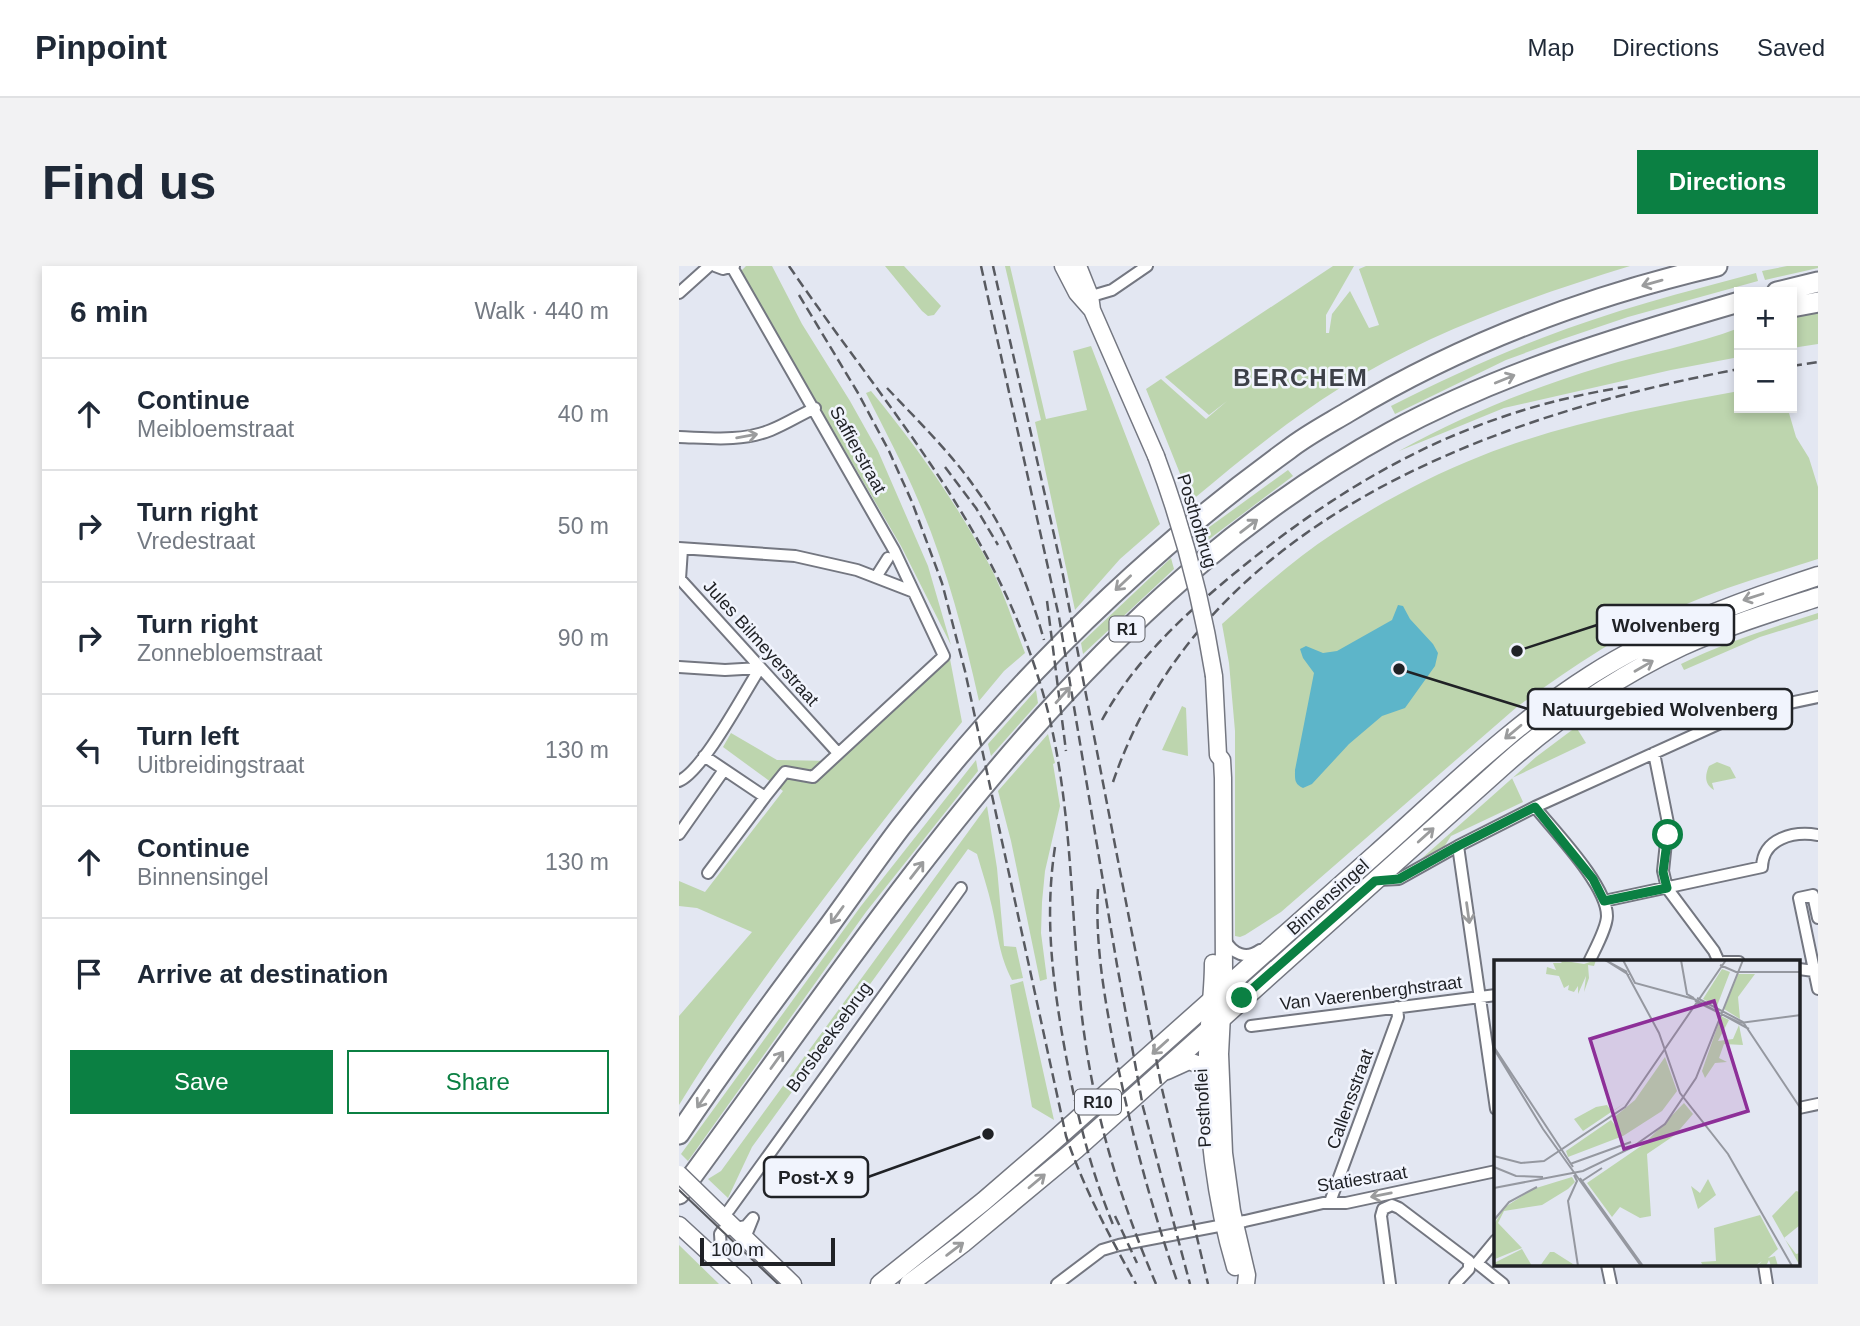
<!DOCTYPE html>
<html lang="en">
<head>
<meta charset="utf-8">
<style>
  body { margin:0; font-family:Helvetica,sans-serif; background:#f2f2f3; color:#1f2937 }
  .controls { position:absolute; right:21px; top:21px; display:grid; overflow:hidden; border-radius:0px; box-shadow:0 4px 10px #0003 }
  .controls button { width:63px; height:63px; display:grid; place-items:center; padding:0; border:0; border-bottom:2px solid #e0e1e3; background:#fff; color:#1f2937; font:35px sans-serif }
  .scale { position:absolute; left:21px; bottom:18px; width:135px; box-sizing:border-box; padding-left:7px; border:4px solid #202226; border-top:0; font-size:19px; line-height:24px; white-space:nowrap; color:#202226; -webkit-text-stroke:5px #f1f4fd; paint-order:stroke }
  .stop { position:absolute; width:21px; height:21px; margin:-16px; border:5px solid #0b8043; border-radius:50%; background:#fff }
  .stop.end { background:#0b8043; border-color:#fff; box-shadow:0 2px 7px #0008 }
  .list { margin:0; padding:0; list-style:none }
  h2 { display:flex; justify-content:space-between; align-items:center; height:91px; margin:0; padding:0 28px; font-size:30px }
  h2 small { font-size:23px; font-weight:400; color:#747a83 }
  .list li { display:grid; grid-template-columns:46px 1fr auto; gap:21px; align-items:center; box-sizing:border-box; height:112px; padding:0 28px; border-top:2px solid #e0e1e3 }
  .list b { display:block; font-size:26px; white-space:nowrap }
  .list p { margin:0; font-size:23px; white-space:nowrap; color:#747a83 }
  .list em { font-size:23px; font-style:normal; color:#747a83 }
  .actions { display:flex; gap:14px; padding:21px 28px }
  .actions a { flex:1; padding:16px 0; border:2px solid #0b8043; border-radius:0px; text-align:center; font-size:24px; color:#0b8043 }
  .actions .main { background:#0b8043; color:#fff }
  .icon { flex:none; width:38px; height:38px; fill:none; stroke:currentColor; stroke-width:2; stroke-linecap:round; stroke-linejoin:round }
  .map { position:relative; flex:none; width:1139px; height:1018px; overflow:hidden; border-radius:0px }
  header { display:flex; align-items:center; gap:42px; box-sizing:border-box; height:98px; padding:0 35px; background:#fff; border-bottom:2px solid #e0e1e3 }
  header strong { font-size:33px }
  nav { display:flex; gap:38px; margin-inline-start:auto; font-size:24px }
  .intro { display:flex; align-items:center; justify-content:space-between; box-sizing:border-box; height:168px; padding:0 42px }
  h1 { margin:0; font-size:49px }
  .button { padding:18px 32px; border-radius:0px; background:#0b8043; color:#fff; font-size:24px; font-weight:700 }
  main { display:flex; gap:42px; padding:0 42px }
  aside { flex:1; background:#fff; border-radius:0px; box-shadow:0 4px 10px #0003 }
  .map>svg:first-child { display:block }
  .green { fill:#bdd5ae }
  .water { fill:#5db5c9 }
  .lines { fill:none; stroke-linecap:round; stroke-linejoin:round }
  .street-casing { stroke:#747781; stroke-width:14 }
  .secondary-casing { stroke:#747781; stroke-width:19 }
  .primary-casing { stroke:#747781; stroke-width:21 }
  .highway-casing { stroke:#747781; stroke-width:23 }
  .street { stroke:#fff; stroke-width:10 }
  .secondary { stroke:#fff; stroke-width:16 }
  .primary { stroke:#fff; stroke-width:18 }
  .highway { stroke:#fff; stroke-width:19 }
  .tram { stroke:#585a60; stroke-width:2 }
  .rail { stroke:#585a60; stroke-width:2.5; stroke-dasharray:10 5; stroke-linecap:butt }
  .secondary-bridge-casing { stroke:#747781; stroke-width:19; stroke-linecap:butt }
  .secondary-bridge { stroke:#fff; stroke-width:16 }
  .oneway { stroke:#9b9c9d }
  .route { stroke:#0b8043; stroke-width:9 }
  .labels { text-anchor:middle; stroke-width:5; stroke-linejoin:round; paint-order:stroke }
  .shield { fill:#f1f4fd; stroke:#5f6166; stroke-width:2 }
  .shield-label { font-size:16px; font-weight:bold; fill:#202226 }
  .street-label { font-size:18px; fill:#202226; stroke:#f1f4fd }
  .district-label { font-size:24px; font-weight:bold; letter-spacing:2px; fill:#3d4048; stroke:#f1f4fd }
  .inset-road { fill:none; stroke:#9598a0; stroke-width:2 }
  .view { fill:#8d2f98; fill-opacity:0.15; stroke:#8d2f98; stroke-width:3.5 }
  .inset-edge { fill:none; stroke:#202226; stroke-width:3.5 }
  .leader { fill:none; stroke:#202226; stroke-width:2.5 }
  .callout-dot { fill:#202226; stroke:#f1f4fd; stroke-width:2.5 }
  .callout { fill:#f1f4fd; stroke:#202226; stroke-width:2.5 }
  .callout-label { font-size:19px; text-anchor:middle; font-weight:bold; fill:#202226 }
</style>
</head>
<body>
<header>
<strong>Pinpoint</strong>
<nav><a>Map</a><a>Directions</a><a>Saved</a></nav>
</header>
<div class="intro"><h1>Find us</h1><a class="button">Directions</a></div>
<main>
<aside>
<h2>6 min<small>Walk · 440 m</small></h2>
<ul class="list">
<li><svg class="icon" aria-label="ahead" viewBox="0 0 24 24"><path d="M12 20V5M6 11l6-6 6 6"/></svg><div><b>Continue</b><p>Meibloemstraat</p></div><em>40 m</em></li>
<li><svg class="icon" aria-label="right" viewBox="0 0 24 24"><path d="M7 20v-9h11M14 6l5 5-5 5"/></svg><div><b>Turn right</b><p>Vredestraat</p></div><em>50 m</em></li>
<li><svg class="icon" aria-label="right" viewBox="0 0 24 24"><path d="M7 20v-9h11M14 6l5 5-5 5"/></svg><div><b>Turn right</b><p>Zonnebloemstraat</p></div><em>90 m</em></li>
<li><svg class="icon" aria-label="left" viewBox="0 0 24 24"><path d="M17 20v-9H6M10 6l-5 5 5 5"/></svg><div><b>Turn left</b><p>Uitbreidingstraat</p></div><em>130 m</em></li>
<li><svg class="icon" aria-label="ahead" viewBox="0 0 24 24"><path d="M12 20V5M6 11l6-6 6 6"/></svg><div><b>Continue</b><p>Binnensingel</p></div><em>130 m</em></li>
<li><svg class="icon" aria-label="arrive" viewBox="0 0 24 24"><path d="M6 21V4h12l-3 4 3 4H6"/></svg><div><b>Arrive at destination</b></div></li>
</ul>
<div class="actions"><a class="main">Save</a><a>Share</a></div>
</aside>
<div class="map">
<svg width="1139" height="1018" viewBox="0 0 1139 1018">
  <rect width="100%" height="100%" fill="#e3e7f2"/>
  <path class="green" d="M67 0H93L123 58 171 135 199 185 249 300 272 379 222 280 61 6Z
    M206 0H225L262 40 255 49 249 50 243 45Z
    M326 0H331L367 153 408 144 394 85 412 80 481 258 441 293 396 344 356 156 362 154Z
    M654 0H675L647 49V67H650L653 48 671 25 690 62 700 59 680 3 687 0H951C851 31 750 66 661 122 608 155 560 195 512 235L467 123 482 113 527 153 548 135 530 149 486 111Z
    M1108 0H1139V2L1086 14 1083 5Z
    M1077 7 1079 15 949 51 884 73 827 94 716 148 712 140C761 115 811 92 863 72 932 45 1005 26 1077 7Z
    M1139 47V78L1113 82V49Z
    M1060 62V91L992 104 825 142 720 185C783 150 853 122 922 101 967 87 1016 79 1060 62Z
    M192 125C237 179 279 239 312 302 326 329 335 359 346 387L325 405 300 435C285 367 267 299 239 234 224 198 205 163 187 127Z
    M1060 125V142H1113V131L1118 145 1110 147 1117 171 1130 192 1139 221V293C1093 308 1045 321 1001 341 943 367 890 403 839 440L602 646 566 669 561 671 556 670V465L550 397 543 358C579 326 615 293 655 267 701 237 751 210 802 190 885 157 973 141 1060 125Z
    M609 204 614 210 525 277 522 267Z
    M492 292 495 303 404 388 402 377Z
    M1139 317V324L970 389 579 710 578 709 706 593 716 579 831 476 890 432 995 371Z
    M1139 347V353L1081 371 1005 404 1002 398C1046 376 1092 362 1139 347Z
    M271 393 283 456C224 528 168 601 112 676 73 729 34 783 0 839V750L73 666 18 642 0 640V615L26 626 104 525 44 481 52 467 98 494 155 495Z
    M357 424 359 437 312 490 309 478Z
    M503 440 507 442 509 490 483 484Z
    M897 461 907 477 833 512 844 536 772 570 765 581 741 594 857 491Z
    M369 468 376 497 374 498 381 540 366 605 363 636 362 667 368 713 361 715 332 575 319 525Z
    M297 494 299 505 187 646 9 895 2 888 182 640Z
    M1038 496 1051 501 1057 512 1033 517 1035 524C1025 518 1026 509 1030 500Z
    M308 540 318 602 325 680 337 681 344 712 333 714C320 689 319 668 313 641 309 623 303 606 298 588L289 583 73 881 49 932 29 913 42 905Z
    M344 715 375 854 353 841 331 719Z
    M0 979 40 1018H0Z"/>
  <path class="water" d="M719 339 724 340 731 353 754 378 759 387 756 400 726 442 703 450 670 478 633 518 624 522C615 518 616 513 616 504L635 407 624 392 621 383 627 380 644 387 658 385 713 354Z"/>
  <g class="lines">
    <defs>
      <path id="street" d="M36 0 44 3 55 0
        M0 27 30 0
        M406 32 433 24 468 0
        M0 171C31 172 62 176 92 164 107 158 121 149 136 142
        M0 282 116 290 178 304 235 326
        M3 283 1 313 159 487
        M197 311 209 292
        M0 401 46 404 81 402
        M975 487 989 557 984 605 988 622 1035 685 1040 696
        M25 490 86 531 106 506 134 511 265 390 215 284 53 1
        M0 515C24 505 65 427 81 402
        M856 541C876 566 928 619 928 650 928 662 915 685 910 696
        M0 568 45 504
        M779 580 817 843
        M29 607 86 531
        M699 614 720 613 779 580 856 541 1057 450 1073 445 1139 431
        M925 635 1083 601C1084 572 1115 565 1139 569
        M1139 652 1134 629 1120 632 1139 723
        M546 674C554 688 567 694 581 684
        M1045 696H1060
        M1120 703 1135 705
        M572 760 817 729
        M1120 842 1139 838
        M651 936 719 751 718 741
        M50 944 282 622
        M817 974 798 997 824 1018
        M43 999 41 968 43 965 67 960 74 952 66 972
        M928 999 932 1018
        M1085 999 1088 1018
        M378 1018 423 984 440 979 566 955 644 937H667L817 905
        M711 1018 702 950 704 943 713 939 720 942 790 995V1003L776 1018"/>
      <path id="secondary" d="M384 0 398 27 413 44
        M399 0 411 30 413 44 477 190
        M535 410 539 489 543 494 544 512 545 709 541 788 545 887 553 945 568 1009 567 1018
        M534 697C534 728 529 758 528 788 527 858 536 934 556 1001
        M488 805 510 795 529 802
        M38 945 114 1018
        M0 959 64 1018"/>
      <path id="primary" d="M201 1018 305 935 370 879C479 782 588 685 697 588 767 526 833 459 912 409 983 364 1060 336 1139 310
        M230 1018 284 977 397 883 824 500C878 452 937 411 1003 380 1047 360 1093 346 1139 331"/>
      <path id="highway" d="M1098 26 1139 16
        M1113 41 1139 36
        M0 868C47 798 97 731 147 664 172 630 196 595 221 562 333 418 462 290 610 183 628 169 649 158 669 146 782 78 910 30 1038 0
        M0 928C206 649 399 337 712 166 823 106 940 71 1060 36"/>
    </defs>
    <use href="#street" class="street-casing"/>
    <use href="#secondary" class="secondary-casing"/>
    <use href="#primary" class="primary-casing"/>
    <use href="#highway" class="highway-casing"/>
    <use href="#street" class="street"/>
    <use href="#secondary" class="secondary"/>
    <use href="#primary" class="primary"/>
    <use href="#highway" class="highway"/>
    <path class="tram" d="M0 924 99 1018"/>
    <path class="rail" d="M110 0C209 145 320 263 367 438 394 541 391 646 403 751 414 844 440 932 477 1018
      M302 0 380 351 438 699 464 841 511 1018
      M314 0 383 304 483 823 529 1018
      M120 29 179 127 210 185 233 236 263 317 286 405 387 870C405 923 430 969 457 1018
      M1113 100 1139 96
      M208 122C239 155 272 187 297 223 330 268 350 321 365 374
      M266 201 297 242 319 279
      M368 335 387 485
      M423 454C457 392 508 346 562 302 681 205 799 143 952 120
      M434 516C523 255 812 150 1060 103
      M376 581C365 653 374 719 387 790 398 849 412 906 435 961
      M419 623C416 677 425 729 435 781 451 862 472 940 499 1018
      M436 950 458 997"/>
    <defs>
      <path id="secondary-bridge" d="M477 190C504 262 523 334 535 410
        M0 908 38 945"/>
    </defs>
    <use href="#secondary-bridge" class="secondary-bridge-casing"/>
    <use href="#secondary-bridge" class="secondary-bridge"/>
  </g>
  <defs><path id="oneway-shaft" d="M-6 0H5M1.5-3L5.5 0L1.5 3" fill="none" stroke-width="1.6" stroke-linecap="round" stroke-linejoin="round" transform="scale(1.75)"/></defs>
  <g class="oneway">
    <use href="#oneway-shaft" transform="translate(973 17) rotate(164)"/>
    <use href="#oneway-shaft" transform="translate(826 113) rotate(-22)"/>
    <use href="#oneway-shaft" transform="translate(68 170) rotate(-10)"/>
    <use href="#oneway-shaft" transform="translate(570 260) rotate(-37)"/>
    <use href="#oneway-shaft" transform="translate(444 317) rotate(137)"/>
    <use href="#oneway-shaft" transform="translate(1074 331) rotate(162)"/>
    <use href="#oneway-shaft" transform="translate(965 400) rotate(-30)"/>
    <use href="#oneway-shaft" transform="translate(384 429) rotate(-48)"/>
    <use href="#oneway-shaft" transform="translate(834 466) rotate(140)"/>
    <use href="#oneway-shaft" transform="translate(747 569) rotate(-42)"/>
    <use href="#oneway-shaft" transform="translate(238 604) rotate(-52)"/>
    <use href="#oneway-shaft" transform="translate(789 647) rotate(82)"/>
    <use href="#oneway-shaft" transform="translate(158 649) rotate(126)"/>
    <use href="#oneway-shaft" transform="translate(481 781) rotate(138)"/>
    <use href="#oneway-shaft" transform="translate(98 794) rotate(-54)"/>
    <use href="#oneway-shaft" transform="translate(24 833) rotate(124)"/>
    <use href="#oneway-shaft" transform="translate(358 915) rotate(-40)"/>
    <use href="#oneway-shaft" transform="translate(702 929) rotate(169)"/>
    <use href="#oneway-shaft" transform="translate(276 983) rotate(-37)"/>
  </g>
  <g class="lines">
    <path class="route" d="M563 732 696 615 720 613 779 580 856 541 914 613 925 635 988 622 984 606 989 569"/>
  </g>
  <g class="labels">
    <g class="shield">
      <rect x="430.5" y="350.5" width="35" height="25" rx="5"/>
      <rect x="396" y="823.5" width="46" height="25" rx="5"/>
    </g>
    <g class="shield-label">
      <text x="448" y="369">R1</text>
      <text x="419" y="842">R10</text>
    </g>
    <g class="street-label">
      <text transform="translate(179 184) rotate(61)" y="6">Saffierstraat</text>
      <text transform="translate(518 255) rotate(73)" y="6">Posthofbrug</text>
      <text transform="translate(82 377) rotate(48)" y="6">Jules Bilmeyerstraat</text>
      <text transform="translate(649 631) rotate(-42)" y="6">Binnensingel</text>
      <text transform="translate(692 727) rotate(-7)" y="6">Van Vaerenberghstraat</text>
      <text transform="translate(150 771) rotate(-54)" y="6">Borsbeeksebrug</text>
      <text transform="translate(671 833) rotate(-70)" y="6">Callensstraat</text>
      <text transform="translate(524 842) rotate(-93)" y="6">Posthoflei</text>
      <text transform="translate(683 913) rotate(-9)" y="6">Statiestraat</text>
    </g>
    <g class="district-label">
      <text x="622" y="120">BERCHEM</text>
    </g>
  </g>
  <g transform="translate(815 694)">
    <rect width="306" height="306" fill="#e3e7f2"/>
    <path d="M65 0 90 4 102 0 100 6 94 5 95 18 90 32 92 16 84 34V26L80 32 74 30 75 25 70 28 65 16 52 14 53 7 62 10 59 3H68ZM228 9 236 12 223 46 209 39ZM244 14H261L244 37 246 59 230 49ZM227 56 235 60 224 81 239 79 245 65 249 85 230 84 225 98 233 102 221 103 211 118 208 111ZM171 97 183 131 168 151 129 176 74 197 72 191 117 160 129 175 118 159 141 140ZM132 142 89 171 80 159 102 147 113 145 118 152ZM190 143 199 154 181 175 153 194 157 256 146 258 126 247 118 257 93 223 150 184ZM78 217 81 222 74 229 48 245 10 251 4 263 28 288 1 299 0 264 11 247 39 229ZM214 219 222 235 204 249 197 226 206 233ZM302 231 306 232V265L290 278 302 294 306 293V306L278 256ZM266 255 284 289 274 298 281 296 284 306H277L275 300 272 306H263L268 301 261 306H209L207 302 222 301 220 268ZM28 289 38 306H0V303ZM56 292H60L82 306H46Z" fill="#bdd5ae"/>
    <path class="inset-road" d="M111 0 133 12M111 0 135 15M129 0 141 23 200 39 255 69M187 0 193 34 200 38M226 5 242 12H307M132 12 165 73 186 133 234 194 298 306M203 38 249 62 307 149M201 41 246 63 307 55M0 87 79 207M0 89 49 169 147 306M0 196 27 203 50 201 131 147 232 0M76 204 137 182M0 207 22 216 49 217M80 215 83 221 74 241 84 306M86 218 149 306M88 221 108 208M0 228 89 211 137 188 171 164 202 118 249 0M0 260 15 242 43 227"/>
    <path class="view" d="M220 41 254 151 130 189 96 79Z"/>
    <rect width="306" height="306" class="inset-edge"/>
  </g>
  <path class="leader" d="M838 385L918 359M720 403L849 443M309 868L189 911"/>
  <g class="callout-dot">
    <circle cx="838" cy="385" r="7"/>
    <circle cx="720" cy="403" r="7"/>
    <circle cx="309" cy="868" r="7"/>
  </g>
  <g class="callout">
    <rect x="918" y="339" width="137" height="40" rx="7"/>
    <rect x="849" y="423" width="264" height="40" rx="7"/>
    <rect x="85" y="891" width="104" height="40" rx="7"/>
  </g>
  <g class="callout-label">
    <text x="987" y="366">Wolvenberg</text>
    <text x="981" y="450">Natuurgebied Wolvenberg</text>
    <text x="137" y="918">Post-X 9</text>
  </g>
</svg>
<div class="controls">
<button>+</button>
<button>−</button>
</div>
<div class="scale">100 m</div>
<div class="stop" style="left:989px;top:569px"></div>
<div class="stop end" style="left:563px;top:732px"></div>
</div>
</main>
</body>
</html>
